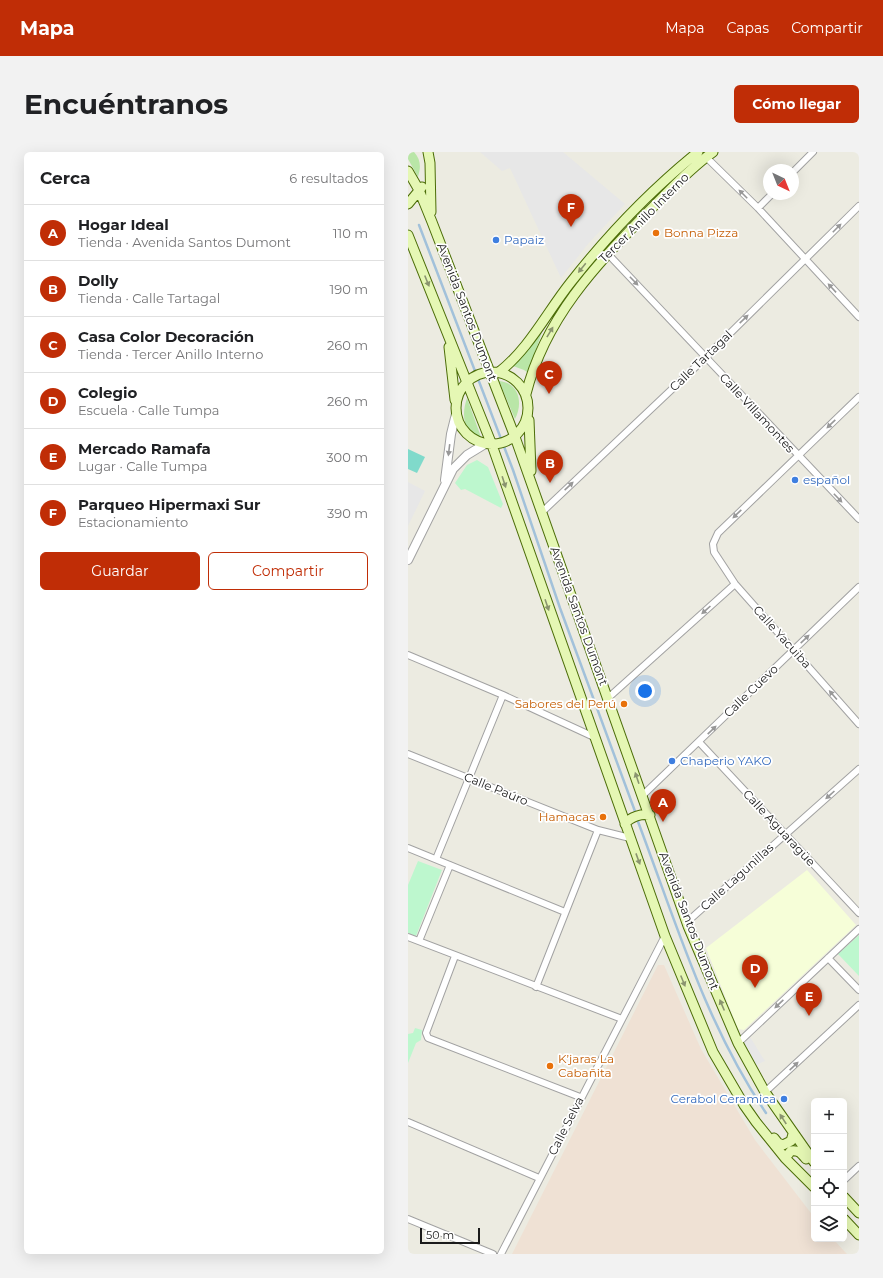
<!DOCTYPE html>
<html lang="es">
<head>
<meta charset="utf-8">
<style>
  body { margin:0; font-family:Montserrat,sans-serif; background:#f2f2f2; color:#202124 }
  .controls { position:absolute; right:12px; bottom:12px; display:grid; overflow:hidden; border-radius:6px; box-shadow:0 4px 16px #0002 }
  .controls button { width:36px; height:36px; display:grid; place-items:center; padding:0; border:0; border-bottom:1px solid #e0e0e0; background:#fff; color:#202124; font:20px sans-serif }
  .compass { position:absolute; left:355px; top:12px; width:36px; height:36px; border-radius:50%; background:#fff; box-shadow:0 4px 16px #0002; rotate:137deg }
  .scale { position:absolute; left:12px; bottom:10px; width:60px; box-sizing:border-box; padding-left:4px; border:2px solid #1b1b1b; border-top:0; font-size:11px; line-height:14px; white-space:nowrap; color:#1b1b1b; -webkit-text-stroke:3px #fff; paint-order:stroke }
  .you { position:absolute; left:237px; top:539px; width:14px; height:14px; margin:-10px; border:3px solid #fff; border-radius:50%; background:#1a73e8; box-shadow:0 0 0 6px #1a73e833 }
  .badge { display:grid; place-items:center; width:26px; height:26px; border-radius:50%; background:#c02d06; color:#fff; font-size:13px; font-weight:700 }
  .pin { position:absolute; translate:-50% -33px; filter:drop-shadow(0 1px 2px #0008) }
  .pin::after { content:''; position:absolute; top:21px; width:14px; height:12px; background:inherit; clip-path:polygon(0 0,100% 0,50% 100%) }
  .list { margin:0; padding:0; list-style:none }
  h2 { display:flex; justify-content:space-between; align-items:center; height:52px; margin:0; padding:0 16px; font-size:17px }
  h2 small { font-size:13px; font-weight:400; color:#757577 }
  .list li { display:grid; grid-template-columns:26px 1fr auto; gap:12px; align-items:center; box-sizing:border-box; height:56px; padding:0 16px; border-top:1px solid #e0e0e0 }
  .list b { display:block; font-size:15px; white-space:nowrap }
  .list p { margin:0; font-size:13px; white-space:nowrap; color:#757577 }
  .list em { font-size:13px; font-style:normal; color:#757577 }
  .actions { display:flex; gap:8px; padding:12px 16px }
  .actions a { flex:1; padding:9px 0; border:1px solid #c02d06; border-radius:6px; text-align:center; font-size:14px; color:#c02d06 }
  .actions .main { background:#c02d06; color:#fff }
  .icon { flex:none; width:22px; height:22px; fill:none; stroke:currentColor; stroke-width:2; stroke-linecap:round; stroke-linejoin:round }
  .map { position:relative; flex:none; width:451px; height:1102px; overflow:hidden; border-radius:6px }
  header { display:flex; align-items:center; gap:24px; box-sizing:border-box; height:56px; padding:0 20px; background:#c02d06; color:#fff }
  header strong { font-size:19px }
  nav { display:flex; gap:22px; margin-inline-start:auto; font-size:14px }
  .intro { display:flex; align-items:center; justify-content:space-between; box-sizing:border-box; height:96px; padding:0 24px }
  h1 { margin:0; font-size:28px }
  .button { padding:10px 18px; border-radius:6px; background:#c02d06; color:#fff; font-size:14px; font-weight:700 }
  main { display:flex; gap:24px; padding:0 24px }
  aside { flex:1; background:#fff; border-radius:6px; box-shadow:0 4px 16px #0002 }
  .map>svg:first-child { display:block }
  .education { fill:#f6fed8 }
  .military { fill:#efe1d4 }
  .grass { fill:#b9e6a7 }
  .park { fill:#bdf7ce }
  .pitch { fill:#80dacb }
  .parking { fill:#e7e7e7 }
  .lines { fill:none; stroke-linecap:round; stroke-linejoin:round }
  .stream { stroke:#a2c1da; stroke-width:2.5 }
  .minor-casing { stroke:#a2a2a2; stroke-width:8 }
  .tertiary-casing { stroke:#a2a2a2; stroke-width:10 }
  .secondary-casing { stroke:#4c6d08; stroke-width:11 }
  .minor { stroke:#fff; stroke-width:6 }
  .tertiary { stroke:#fff; stroke-width:8 }
  .secondary { stroke:#e5f7b4; stroke-width:9 }
  .oneway { fill:#989898 }
  .oneway2 { fill:#8a946f }
  .food-dot { fill:#e8710a; stroke:#fff; stroke-width:1.5 }
  .shop-dot { fill:#3f7fe0; stroke:#fff; stroke-width:1.5 }
  .labels { text-anchor:middle; stroke-width:3.5; stroke-linejoin:round; paint-order:stroke }
  .street-label { font-size:12px; fill:#1b1b1b; stroke:#fff }
  .food-label { font-size:12px; fill:#c56008; stroke:#fff; text-anchor:start }
  .shop-label { font-size:12px; fill:#366cbe; stroke:#fff; text-anchor:start }
</style>
</head>
<body>
<header>
<strong>Mapa</strong>
<nav><a>Mapa</a><a>Capas</a><a>Compartir</a></nav>
</header>
<div class="intro"><h1>Encuéntranos</h1><a class="button">Cómo llegar</a></div>
<main>
<aside>
<h2>Cerca<small>6 resultados</small></h2>
<ul class="list">
<li><span class="badge">A</span><div><b>Hogar Ideal</b><p>Tienda · Avenida Santos Dumont</p></div><em>110 m</em></li>
<li><span class="badge">B</span><div><b>Dolly</b><p>Tienda · Calle Tartagal</p></div><em>190 m</em></li>
<li><span class="badge">C</span><div><b>Casa Color Decoración</b><p>Tienda · Tercer Anillo Interno</p></div><em>260 m</em></li>
<li><span class="badge">D</span><div><b>Colegio</b><p>Escuela · Calle Tumpa</p></div><em>260 m</em></li>
<li><span class="badge">E</span><div><b>Mercado Ramafa</b><p>Lugar · Calle Tumpa</p></div><em>300 m</em></li>
<li><span class="badge">F</span><div><b>Parqueo Hipermaxi Sur</b><p>Estacionamiento</p></div><em>390 m</em></li>
</ul>
<div class="actions"><a class="main">Guardar</a><a>Compartir</a></div>
</aside>
<div class="map">
<svg width="451" height="1102" viewBox="0 0 451 1102">
  <rect width="100%" height="100%" fill="#ecebe1"/>
  <path class="education" d="M399 718 448 773 336 878 330 877 298 796Z"/>
  <path class="military" d="M250 813H256L293 897 347 988 406 1065V1087H425L439 1102H104Z"/>
  <path class="grass" d="M0 0H6C13 8 13 15 10 25L0 7Z
    M134 180 120 221 116 218 105 214Z
    M91 229C112 231 115 252 107 267Z
    M59 246 74 288C55 279 53 264 59 246Z"/>
  <path class="park" d="M69 308 80 315 95 352 93 356 57 337 53 338 47 331 59 313Z
    M10 709 34 718 8 784 0 781V733Z
    M451 783V824L430 802Z
    M7 876 14 878 13 888 8 891 0 911V882L5 881Z"/>
  <path class="pitch" d="M0 297 17 305 9 321 0 317Z"/>
  <path class="parking" d="M72 0H155L217 52 180 92 153 126 102 16 94 19Z
    M0 330 17 339 0 374Z
    M342 885 357 909 348 913 335 889Z"/>
  <g class="lines">
    <path class="stream" d="M11 73 105 318 152 456 228 662
      M229 667C267 767 297 871 358 961"/>
    <defs>
      <path id="minor" d="M298 5 350 56 451 165
        M385 20 405 0
        M350 56 364 42
        M199 101 451 367
        M451 245 310 381 305 392 306 400 327 432 451 572
        M133 361 298 205 451 54
        M0 503 95 543 186 585
        M200 546 327 432
        M291 590 451 761
        M0 602 190 678 222 686
        M235 643 451 435
        M0 696 157 760
        M28 707 95 543
        M279 770 451 617
        M0 785 214 867
        M11 789 42 713
        M47 804 18 881 20 886 172 945
        M420 806 451 838
        M128 835 190 678
        M330 891 451 777
        M357 940 451 853
        M0 970 131 1026
        M436 1028 451 1014
        M0 1067 85 1102
        M93 1102 257 784"/>
      <path id="tertiary" d="M37 328 43 282 48 262
        M0 408 45 317 59 303 77 292"/>
      <path id="secondary" d="M20 0 22 11 23 60
        M0 19 11 38 24 70 107 285 280 774 330 891 357 940 406 1010
        M0 52 14 35
        M0 83 84 293 257 784 305 900 336 953 348 970 377 1006 406 1035
        M41 195 47 248
        M48 256a36 36 0 1 1 72 0a36 36 0 1 1-72 0Z
        M91 220C121 197 139 160 163 130 200 83 243 38 290 0
        M118 242C137 166 187 114 240 60 260 40 281 17 305 0
        M121 268 123 319
        M217 672C222 665 234 661 242 663
        M366 986 370 991 375 993 383 989 385 982
        M377 1006 383 999C391 998 393 1001 398 1007
        M436 1045 451 1061
        M436 1067 451 1083"/>
    </defs>
    <use href="#minor" class="minor-casing"/>
    <use href="#tertiary" class="tertiary-casing"/>
    <use href="#secondary" class="secondary-casing"/>
    <use href="#minor" class="minor"/>
    <use href="#tertiary" class="tertiary"/>
    <use href="#secondary" class="secondary"/>
  </g>
  <defs><path id="oneway-solid" d="M-6-.8H1V-3.2L6.5 0L1 3.2V.8H-6Z"/></defs>
  <g class="oneway">
    <use href="#oneway-solid" transform="translate(335 42) rotate(-135)"/>
    <use href="#oneway-solid" transform="translate(429 76) rotate(-45)"/>
    <use href="#oneway-solid" transform="translate(226 129) rotate(46)"/>
    <use href="#oneway-solid" transform="translate(424 136) rotate(-133)"/>
    <use href="#oneway-solid" transform="translate(336 167) rotate(-44)"/>
    <use href="#oneway-solid" transform="translate(423 272) rotate(136)"/>
    <use href="#oneway-solid" transform="translate(41 298) rotate(97)"/>
    <use href="#oneway-solid" transform="translate(161 334) rotate(-43)"/>
    <use href="#oneway-solid" transform="translate(430 346) rotate(46)"/>
    <use href="#oneway-solid" transform="translate(329 362) rotate(136)"/>
    <use href="#oneway-solid" transform="translate(298 458) rotate(138)"/>
    <use href="#oneway-solid" transform="translate(397 487) rotate(-44)"/>
    <use href="#oneway-solid" transform="translate(425 543) rotate(-131)"/>
    <use href="#oneway-solid" transform="translate(304 578) rotate(-44)"/>
    <use href="#oneway-solid" transform="translate(422 643) rotate(138)"/>
    <use href="#oneway-solid" transform="translate(371 852) rotate(137)"/>
    <use href="#oneway-solid" transform="translate(386 914) rotate(-43)"/>
  </g>
  <g class="oneway2">
    <use href="#oneway-solid" transform="translate(174 116) rotate(129)"/>
    <use href="#oneway-solid" transform="translate(19 129) rotate(68)"/>
    <use href="#oneway-solid" transform="translate(142 180) rotate(-59)"/>
    <use href="#oneway-solid" transform="translate(96 330) rotate(72)"/>
    <use href="#oneway-solid" transform="translate(139 453) rotate(71)"/>
    <use href="#oneway-solid" transform="translate(229 626) rotate(-109)"/>
    <use href="#oneway-solid" transform="translate(230 707) rotate(70)"/>
    <use href="#oneway-solid" transform="translate(275 829) rotate(68)"/>
    <use href="#oneway-solid" transform="translate(314 853) rotate(-113)"/>
    <use href="#oneway-solid" transform="translate(375 967) rotate(-123)"/>
  </g>
  <g class="food-dot">
    <circle cx="248" cy="81" r="4"/>
    <circle cx="216" cy="552" r="4"/>
    <circle cx="195" cy="665" r="4"/>
    <circle cx="142" cy="914" r="4"/>
  </g>
  <g class="shop-dot">
    <circle cx="88" cy="88" r="4"/>
    <circle cx="387" cy="328" r="4"/>
    <circle cx="264" cy="609" r="4"/>
    <circle cx="376" cy="947" r="4"/>
  </g>
  <g class="labels">
    <g class="street-label">
      <text transform="translate(236 66) rotate(-45)" y="4">Tercer Anillo Interno</text>
      <text transform="translate(59 160) rotate(69)" y="4">Avenida Santos Dumont</text>
      <text transform="translate(293 209) rotate(-44)" y="4">Calle Tartagal</text>
      <text transform="translate(349 261) rotate(47)" y="4">Calle Villamontes</text>
      <text transform="translate(171 464) rotate(70)" y="4">Avenida Santos Dumont</text>
      <text transform="translate(374 485) rotate(48)" y="4">Calle Yacuiba</text>
      <text transform="translate(343 539) rotate(-44)" y="4">Calle Cuevo</text>
      <text transform="translate(88 637) rotate(22)" y="4">Calle Paúro</text>
      <text transform="translate(371 676) rotate(47)" y="4">Calle Aguaragüe</text>
      <text transform="translate(329 725) rotate(-42)" y="4">Calle Lagunillas</text>
      <text transform="translate(281 769) rotate(69)" y="4">Avenida Santos Dumont</text>
      <text transform="translate(158 974) rotate(-63)" y="4">Calle Selva</text>
    </g>
    <g class="food-label">
      <text x="256" y="85">Bonna Pizza</text>
      <text x="208" y="556" text-anchor="end">Sabores del Perú</text>
      <text x="187" y="669" text-anchor="end">Hamacas</text>
      <text x="150" y="911">K’jaras La<tspan x="150" dy="14">Cabañita</tspan></text>
    </g>
    <g class="shop-label">
      <text x="96" y="92">Papaiz</text>
      <text x="395" y="332">español</text>
      <text x="272" y="613">Chaperio YAKO</text>
      <text x="368" y="951" text-anchor="end">Cerabol Ceramica</text>
    </g>
  </g>
</svg>
<div class="controls">
<button>+</button>
<button>−</button>
<button><svg class="icon" aria-label="locate" viewBox="0 0 24 24"><circle cx="12" cy="12" r="6"/><path d="M12 2v4M12 18v4M2 12h4M18 12h4"/></svg></button>
<button><svg class="icon" aria-label="layers" viewBox="0 0 24 24"><path d="M12 4l9 5-9 5-9-5zM3 14l9 5 9-5"/></svg></button>
</div>
<svg class="compass" viewBox="-18 -18 36 36"><path d="M0-13l5 13h-10z" fill="#e53935"/><path d="M0 13l5-13h-10z" fill="#757577"/></svg>
<div class="scale">50 m</div>
<div class="you"></div>
<div class="pin badge" style="left:255px;top:670px">A</div>
<div class="pin badge" style="left:142px;top:331px">B</div>
<div class="pin badge" style="left:141px;top:242px">C</div>
<div class="pin badge" style="left:347px;top:836px">D</div>
<div class="pin badge" style="left:401px;top:864px">E</div>
<div class="pin badge" style="left:163px;top:75px">F</div>
</div>
</main>
</body>
</html>
